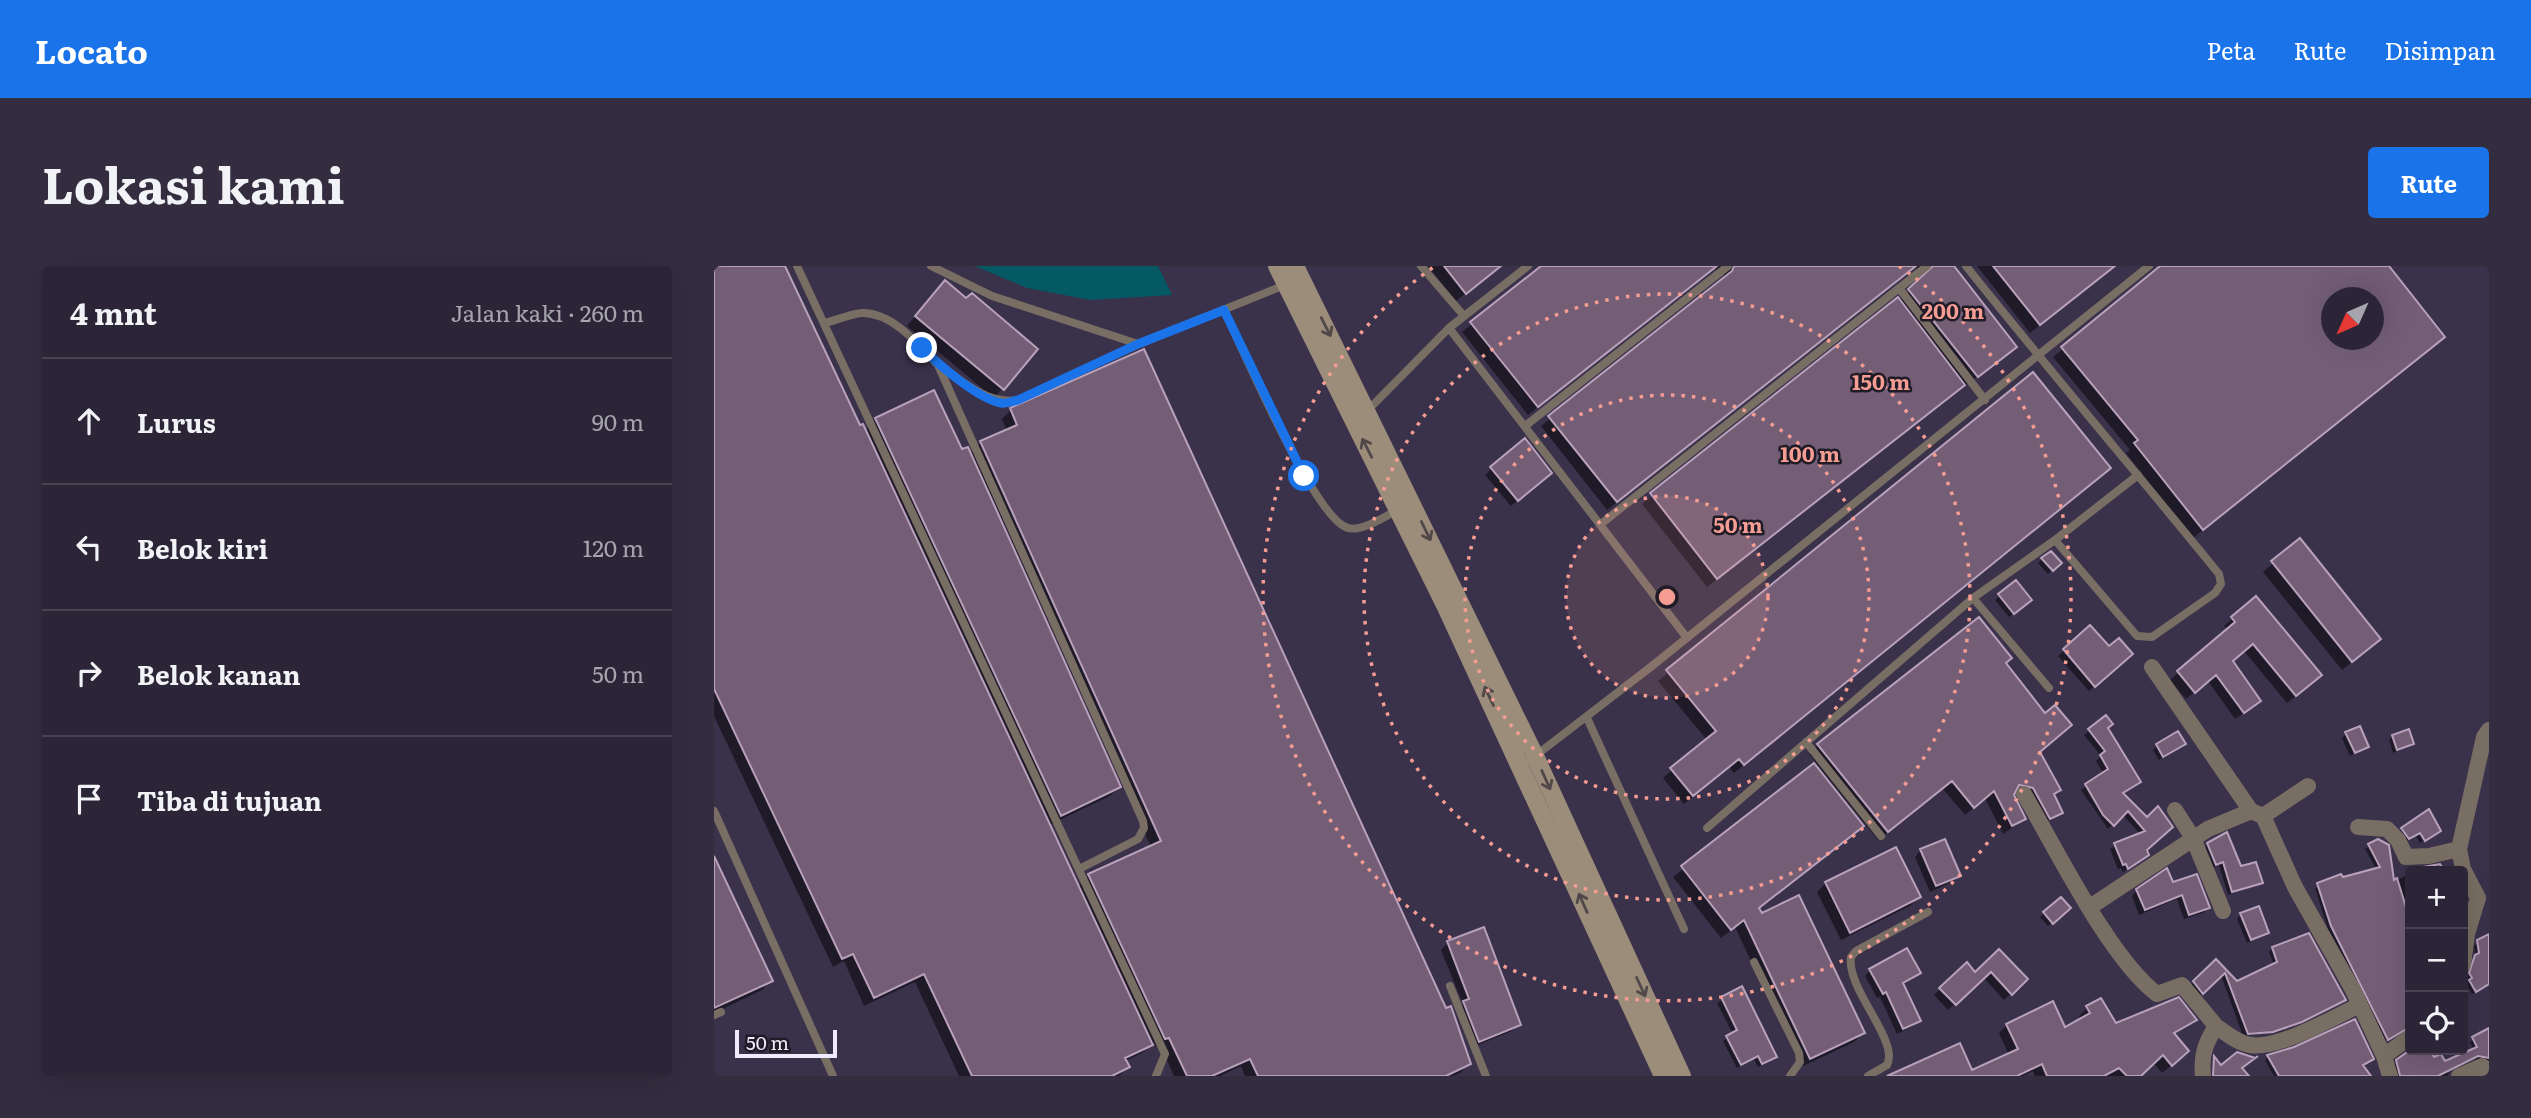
<!DOCTYPE html>
<html lang="id">
<head>
<meta charset="utf-8">
<style>
  body { margin:0; font-family:Literata,serif; background:#342d40; color:#f1f3f6 }
  .controls { position:absolute; right:21px; bottom:21px; display:grid; overflow:hidden; border-radius:7px; box-shadow:0 7px 28px #0002 }
  .controls button { width:63px; height:63px; display:grid; place-items:center; padding:0; border:0; border-bottom:2px solid #484253; background:#2c2538; color:#f1f3f6; font:35px sans-serif }
  .compass { position:absolute; left:1607px; top:21px; width:63px; height:63px; border-radius:50%; background:#2c2538; box-shadow:0 7px 28px #0002; rotate:225deg }
  .scale { position:absolute; left:21px; bottom:18px; width:102px; box-sizing:border-box; padding-left:7px; border:4px solid #f0ebfc; border-top:0; font-size:19px; line-height:24px; white-space:nowrap; color:#f0ebfc; -webkit-text-stroke:5px #1f1b27; paint-order:stroke }
  .stop { position:absolute; width:21px; height:21px; margin:-16px; border:5px solid #1a73e8; border-radius:50%; background:#fff }
  .stop.end { background:#1a73e8; border-color:#fff; box-shadow:0 2px 7px #0008 }
  .list { margin:0; padding:0; list-style:none }
  h2 { display:flex; justify-content:space-between; align-items:center; height:91px; margin:0; padding:0 28px; font-size:30px }
  h2 small { font-size:23px; font-weight:400; color:#a6a5ae }
  .list li { display:grid; grid-template-columns:46px 1fr auto; gap:21px; align-items:center; box-sizing:border-box; height:126px; padding:0 28px; border-top:2px solid #484253 }
  .list b { display:block; font-size:26px; white-space:nowrap }
  .list em { font-size:23px; font-style:normal; color:#a6a5ae }
  .icon { flex:none; width:38px; height:38px; fill:none; stroke:currentColor; stroke-width:2; stroke-linecap:round; stroke-linejoin:round }
  .map { position:relative; flex:none; width:1775px; height:810px; overflow:hidden; border-radius:7px }
  header { display:flex; align-items:center; gap:42px; box-sizing:border-box; height:98px; padding:0 35px; background:#1a73e8; color:#fff }
  header strong { font-size:33px }
  nav { display:flex; gap:38px; margin-inline-start:auto; font-size:24px }
  .intro { display:flex; align-items:center; justify-content:space-between; box-sizing:border-box; height:168px; padding:0 42px }
  h1 { margin:0; font-size:49px }
  .button { padding:18px 32px; border-radius:7px; background:#1a73e8; color:#fff; font-size:24px; font-weight:700 }
  main { display:flex; gap:42px; padding:0 42px }
  aside { flex:1; background:#2c2538; border-radius:7px; box-shadow:0 7px 28px #0002 }
  .map>svg:first-child { display:block }
  .water { fill:#055965 }
  .shadow { fill:#0007; fill-rule:evenodd }
  .building { fill:#735e76; stroke:#b9a1bc; stroke-width:2; fill-rule:evenodd }
  .lines { fill:none; stroke-linecap:round; stroke-linejoin:round }
  .lane { stroke:#786e63; stroke-width:8 }
  .street { stroke:#786e63; stroke-width:16 }
  .secondary { stroke:#9c8d7b; stroke-width:18 }
  .oneway { stroke:#514949 }
  .route { stroke:#1a73e8; stroke-width:9 }
  .ring { fill:none; stroke:#f59c93; stroke-width:3.5; stroke-dasharray:3.5 7 }
  .centre { fill:#f59c93; stroke:#1f1b27; stroke-width:3.5 }
  .ring-label { font-size:21px; text-anchor:middle; font-weight:bold; fill:#f59c93; stroke:#1f1b27; stroke-width:5; stroke-linejoin:round; paint-order:stroke }
</style>
</head>
<body>
<header>
<strong>Locato</strong>
<nav><a>Peta</a><a>Rute</a><a>Disimpan</a></nav>
</header>
<div class="intro"><h1>Lokasi kami</h1><a class="button">Rute</a></div>
<main>
<aside>
<h2>4 mnt<small>Jalan kaki · 260 m</small></h2>
<ul class="list">
<li><svg class="icon" aria-label="ahead" viewBox="0 0 24 24"><path d="M12 20V5M6 11l6-6 6 6"/></svg><div><b>Lurus</b></div><em>90 m</em></li>
<li><svg class="icon" aria-label="left" viewBox="0 0 24 24"><path d="M17 20v-9H6M10 6l-5 5 5 5"/></svg><div><b>Belok kiri</b></div><em>120 m</em></li>
<li><svg class="icon" aria-label="right" viewBox="0 0 24 24"><path d="M7 20v-9h11M14 6l5 5-5 5"/></svg><div><b>Belok kanan</b></div><em>50 m</em></li>
<li><svg class="icon" aria-label="arrive" viewBox="0 0 24 24"><path d="M6 21V4h12l-3 4 3 4H6"/></svg><div><b>Tiba di tujuan</b></div></li>
</ul>
</aside>
<div class="map">
<svg width="1775" height="810" viewBox="0 0 1775 810">
  <rect width="100%" height="100%" fill="#3a314b"/>
  <path class="water" d="M261 0H444L458 29 376 34 313 22Z"/>
  <path class="shadow" d="M0 0H69L145 162 151 165 162 154 255 188 267 177 293 165 288 153 297 144 755 798 746 807 739 810H531L527 800 506 810H460L446 779 442 781 440 776 428 787 411 795 414 801 405 810H245L201 716 150 740 130 695 119 701 0 450ZM274 222 437 581 375 609 364 621 335 559 396 530 405 521 271 223Z
    M714 0H786L742 35Z
    M830 0H1236L1301 81 993 321 928 238 1185 35 1210 12V5L1201 2 893 244 827 160 1010 14V4L999 3 814 149 748 66Z
    M1263 0H1400L1316 67Z
    M1449 0H1672L1729 71 1479 272 1412 187 1416 184 1339 91ZM1618 32H1660V74H1618Z
    M222 25 322 84 280 132 193 60Z
    M1319 109 1386 211 1020 507 1015 501 970 538 949 512 993 474 944 415Z
    M778 202 829 214 797 240 771 209Z
    M1586 274 1656 382 1628 404 1549 306Z
    M1328 293 1345 297 1334 308 1324 297Z
    M1302 316 1312 338 1295 351 1281 334Z
    M1542 332 1598 417 1573 437 1530 385 1517 396 1537 442 1521 453 1494 415 1472 433 1456 414 1513 364 1510 360Z
    M1376 361 1395 382 1411 393 1375 425 1344 390Z
    M1290 398 1324 487 1345 523 1339 530 1347 546 1327 560 1310 531 1297 527 1310 553 1289 568 1271 532 1251 549 1229 523 1164 574 1095 488 1104 479Z
    M1392 452 1408 528 1433 553V589L1409 606 1407 602 1404 603 1396 583 1426 568 1409 549 1394 563 1367 524 1390 508 1382 495 1387 490 1370 469Z
    M1632 468 1653 480 1636 490 1628 472Z
    M1679 470 1698 478 1679 487 1675 474Z
    M1470 478 1445 494 1439 484 1443 480Z
    M1100 499 1139 568 1043 643 1149 767 1140 776 1087 801 1021 661 1007 672 959 611Z
    M1714 546 1725 565 1706 577 1702 570 1690 576 1684 567Z
    M1664 575 1677 588 1673 591 1679 617 1696 607V742L1681 748 1684 766 1670 776 1614 663 1601 622 1663 604 1651 583Z
    M1494 578 1526 603 1547 616 1514 629 1505 599 1498 602 1489 582Z
    M1181 583 1205 631 1196 640 1127 674 1103 626 1112 617Z
    M1207 584 1245 610 1238 616 1216 626 1201 591Z
    M0 594 57 715 48 724 0 747Z
    M1458 619 1494 642 1489 647 1470 653 1463 633 1425 649 1418 630 1423 624Z
    M1346 633 1354 642 1334 660 1326 651Z
    M1527 648 1553 667 1533 677 1523 653Z
    M769 663 804 758 798 765 759 781 744 743 749 738 727 684 734 677Z
    M1775 670V718L1758 728 1750 714 1762 691 1760 680Z
    M1559 682 1630 734 1567 765 1529 770 1507 709 1485 730 1476 720 1502 695 1522 717 1560 699 1555 686Z
    M1285 685 1312 713 1290 734 1269 711 1234 744 1220 729 1253 699 1261 708Z
    M1156 704 1204 706 1187 718 1204 755 1199 760 1183 768 1166 731 1163 732 1151 710Z
    M1027 723 1061 791 1044 801 1040 793 1023 802 1009 775 1019 768 1003 737Z
    M1373 742 1401 759 1481 754 1459 769 1464 794 1448 807 1439 796 1425 810H1321L1319 805 1309 810H1177L1245 779 1257 806 1295 789 1285 767 1293 759 1351 764 1367 754 1365 750Z
    M1775 764V794L1772 796 1760 793 1737 803 1733 810H1682L1680 799 1699 784H1724L1730 797 1760 784 1756 776Z
    M1554 790 1658 793 1647 800 1655 810H1560L1551 794Z"/>
  <path class="building" d="M0 0H71L146 159 149 158 439 779 411 792 416 801 398 810H258L210 708 160 732 139 688 128 693 0 423Z
    M730 0H787L752 28Z
    M827 0H1003L824 141 756 56Z
    M1020 0H1202L903 236 834 150 1018 5Z
    M1219 0H1240L1303 81 1264 111 1194 23Z
    M1279 0H1401L1326 59Z
    M1446 0H1675L1731 71 1489 264 1420 177 1424 174 1347 81ZM1618 32H1660V74H1618Z
    M231 14 252 32 258 27 324 83 290 124 201 50Z
    M1184 31 1251 119 1003 313 936 227Z
    M430 83 732 742 737 740 757 798 732 810H544L536 793 498 810H473L455 772 451 773 374 608 447 575 266 175 303 159 296 142Z
    M1319 106 1397 202 1030 499 1025 493 979 530 956 502 1002 465 952 404Z
    M220 124 248 183 254 181 407 521 347 550 161 152Z
    M811 172 838 207 804 235 776 201Z
    M1586 272 1667 373 1638 396 1557 295Z
    M1337 285 1348 297 1339 305 1327 292Z
    M1302 314 1318 334 1300 348 1284 328Z
    M1542 330 1608 409 1582 430 1539 378 1519 395 1547 435 1530 447 1502 409 1481 427 1463 405 1521 356 1517 351Z
    M1265 351 1298 392 1292 397 1331 447 1341 439 1358 459 1326 486 1347 524 1340 528 1349 547 1336 553 1319 522 1305 519 1300 529 1312 553 1298 560 1280 525 1260 542 1238 515 1174 566 1103 478Z
    M1376 359 1395 380 1405 372 1419 388 1381 421 1349 383Z
    M1392 449 1399 458 1394 462 1427 516 1409 527 1433 551 1444 540 1459 561 1433 584 1435 589 1414 603 1412 598 1409 599 1400 577 1431 565 1414 545 1400 560 1389 549 1371 518 1394 503 1386 489 1391 485 1374 463Z
    M1646 460 1655 481 1641 487 1631 466Z
    M1695 463 1700 478 1683 484 1678 469Z
    M1464 465 1472 478 1449 491 1442 478Z
    M1100 497 1150 560 1045 642 1048 647 1085 629 1151 767 1096 793 1030 654 1017 664 967 600Z
    M1715 543 1727 565 1711 575 1706 567 1695 573 1687 562Z
    M1513 566 1527 600 1542 596 1549 617 1518 626 1509 596 1502 599 1493 577Z
    M1231 573 1247 610 1222 620 1206 583Z
    M1664 573 1675 579 1680 614 1683 612 1696 654V761L1674 774 1617 660 1603 617 1627 608 1629 611 1666 601 1654 578Z
    M1182 581 1207 631 1136 667 1111 616Z
    M0 590 59 715 0 742Z
    M1726 598 1731 605H1701L1709 601Z
    M1453 602 1459 616 1483 608 1496 642 1475 649 1468 629 1431 644 1422 623Z
    M1347 631 1357 642 1339 658 1329 646Z
    M1545 640 1555 667 1537 674 1526 647Z
    M770 661 807 759 765 776 749 735 755 733 733 675Z
    M1595 667 1632 734 1588 756 1559 766 1534 768 1511 707 1489 728 1479 715 1502 693 1523 715 1563 696 1558 681Z
    M1775 668V718L1762 726 1755 714 1758 712 1755 707 1761 689 1765 687 1763 674Z
    M1193 682 1207 707 1189 717 1207 755 1189 763 1172 726 1169 728 1155 703Z
    M1285 683 1314 713 1298 729 1277 706 1242 739 1225 722 1253 696 1261 706Z
    M1028 720 1063 791 1048 798 1044 790 1027 799 1012 770 1023 764 1007 731Z
    M1465 731 1483 754 1460 767 1475 785 1458 800 1449 789 1427 810H1413L1405 802 1390 810H1333L1328 798 1303 810H1173L1246 777 1258 804 1304 783 1292 758 1339 735 1351 761 1376 747 1372 740 1387 732 1402 757Z
    M1641 753 1660 793 1649 799 1657 810H1565L1553 789 1580 781Z
    M1775 762V792L1764 790 1724 810H1686L1682 794 1696 784H1709L1711 788 1717 785 1720 791 1727 788 1731 795 1763 781 1758 771Z
    M1523 786 1541 792 1544 790 1528 802 1535 810H1499L1500 790 1507 799Z"/>
  <g class="lines">
    <path class="lane" d="M83 0 451 788 442 810
      M217 0 278 30 424 78
      M707 0 750 50
      M814 0 735 62 973 372
      M1252 0C1335 104 1421 205 1505 308L1507 318 1501 327 1438 371 1423 370 1341 274 1424 209
      M1185 22 1271 134
      M510 44C528 81 601 254 634 262 648 266 671 250 684 244
      M111 57C123 54 136 48 148 47 178 46 205 79 224 99L429 555 430 562 424 573 367 602
      M227 100C250 117 275 139 304 134L424 78 571 19
      M654 144 735 62
      M811 160 1014 0
      M888 257 1213 0
      M1259 332 1335 422
      M873 452 970 663
      M1092 476 1167 570
      M808 500 938 400 1435 0
      M0 545 119 810
      M993 562 1259 332 1341 274
      M1040 696 1085 787 1086 796 1076 810
      M736 720 772 810
      M0 749 7 746
      M1154 810 1173 799C1186 775 1132 723 1137 691L1142 685 1214 646"/>
    <path class="street" d="M1438 401 1537 545
      M1310 528C1341 581 1396 693 1443 728L1468 719 1502 760C1491 778 1487 789 1489 810
      M1461 544 1479 572 1509 645
      M1549 550 1594 520
      M1644 561 1673 563 1684 574 1692 591 1715 590 1745 583
      M1376 641 1494 563 1537 545 1549 550 1581 621 1639 724 1670 790 1696 771
      M1749 699 1753 668 1764 632 1749 603 1745 583 1770 471 1775 464
      M1502 760C1512 767 1523 777 1536 779 1564 784 1620 751 1646 739
      M1670 790 1676 810
      M1745 810 1768 800 1775 805"/>
    <path class="secondary" d="M563 0 731 339 949 810
      M581 0 821 490 968 810"/>
  </g>
  <defs><path id="oneway-shaft" d="M-6 0H5M1.5-3L5.5 0L1.5 3" fill="none" stroke-width="1.6" stroke-linecap="round" stroke-linejoin="round" transform="scale(1.75)"/></defs>
  <g class="oneway">
    <use href="#oneway-shaft" transform="translate(612 61) rotate(63)"/>
    <use href="#oneway-shaft" transform="translate(653 182) rotate(-117)"/>
    <use href="#oneway-shaft" transform="translate(712 265) rotate(64)"/>
    <use href="#oneway-shaft" transform="translate(775 430) rotate(-115)"/>
    <use href="#oneway-shaft" transform="translate(832 514) rotate(66)"/>
    <use href="#oneway-shaft" transform="translate(869 637) rotate(-114)"/>
    <use href="#oneway-shaft" transform="translate(927 721) rotate(65)"/>
  </g>
  <g class="lines">
    <path class="route" d="M208 82C224 98 264 133 287 137 292 138 299 135 304 134L424 78 510 44 590 210"/>
  </g>
  <circle cx="953" cy="331" r="101" fill="#f59c93" fill-opacity=".12"/>
  <g class="ring">
    <circle cx="953" cy="331" r="101"/>
    <circle cx="953" cy="331" r="202"/>
    <circle cx="953" cy="331" r="303"/>
    <path d="M1185 0A404 404 0 1 1 721 0"/>
  </g>
  <circle cx="953" cy="331" r="10" class="centre"/>
  <g class="ring-label">
    <text x="1239" y="53">200 m</text>
    <text x="1167" y="124">150 m</text>
    <text x="1096" y="196">100 m</text>
    <text x="1024" y="267">50 m</text>
  </g>
</svg>
<div class="controls">
<button>+</button>
<button>−</button>
<button><svg class="icon" aria-label="locate" viewBox="0 0 24 24"><circle cx="12" cy="12" r="6"/><path d="M12 2v4M12 18v4M2 12h4M18 12h4"/></svg></button>
</div>
<svg class="compass" viewBox="-18 -18 36 36"><path d="M0-13l5 13h-10z" fill="#e53935"/><path d="M0 13l5-13h-10z" fill="#a6a5ae"/></svg>
<div class="scale">50 m</div>
<div class="stop" style="left:590px;top:210px"></div>
<div class="stop end" style="left:208px;top:82px"></div>
</div>
</main>
</body>
</html>
